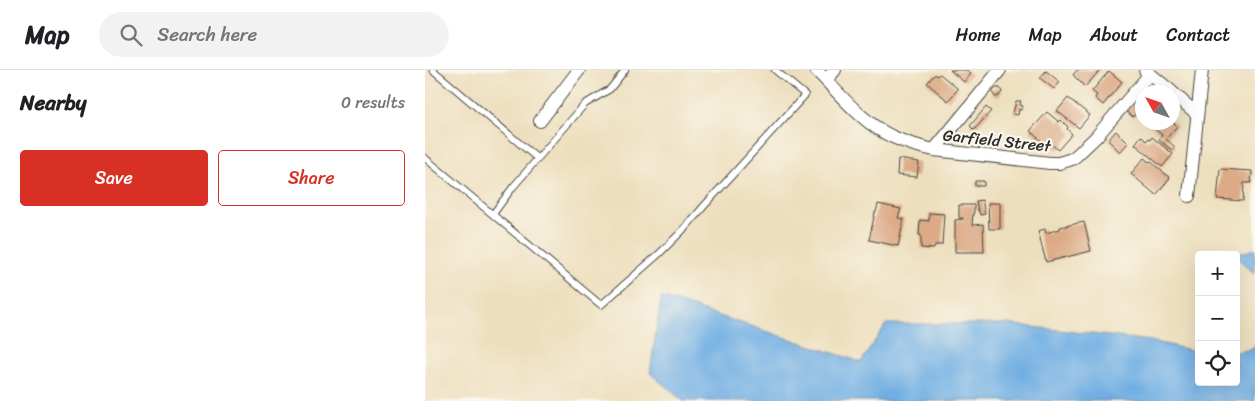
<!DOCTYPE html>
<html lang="en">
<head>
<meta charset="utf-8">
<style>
  body { margin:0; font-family:Sriracha,sans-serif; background:#f2f2f2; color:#202124 }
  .controls { position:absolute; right:15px; bottom:15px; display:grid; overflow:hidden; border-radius:5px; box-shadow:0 5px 20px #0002 }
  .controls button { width:45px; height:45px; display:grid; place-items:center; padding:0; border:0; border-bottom:1px solid #e0e0e0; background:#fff; color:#202124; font:25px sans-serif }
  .compass { position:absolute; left:710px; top:15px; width:45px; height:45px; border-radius:50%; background:#fff; box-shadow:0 5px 20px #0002; rotate:310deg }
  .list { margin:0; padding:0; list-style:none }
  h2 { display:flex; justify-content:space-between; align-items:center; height:65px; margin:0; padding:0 20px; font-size:21px }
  h2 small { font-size:16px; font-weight:400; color:#757577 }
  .actions { display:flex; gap:10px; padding:15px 20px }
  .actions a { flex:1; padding:11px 0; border:1px solid #d93025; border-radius:5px; text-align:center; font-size:18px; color:#d93025 }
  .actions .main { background:#d93025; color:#fff }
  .icon { flex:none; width:28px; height:28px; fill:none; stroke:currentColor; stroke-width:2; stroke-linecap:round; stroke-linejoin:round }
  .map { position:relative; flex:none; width:830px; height:331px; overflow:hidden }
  header { display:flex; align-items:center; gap:30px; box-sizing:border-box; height:70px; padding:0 25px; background:#fff; border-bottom:1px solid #e0e0e0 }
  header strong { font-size:24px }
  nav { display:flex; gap:28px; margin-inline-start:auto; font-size:18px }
  .search { width:350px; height:45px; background:#f2f2f2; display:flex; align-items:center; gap:12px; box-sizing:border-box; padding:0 18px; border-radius:28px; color:#757577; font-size:19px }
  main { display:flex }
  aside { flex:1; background:#fff }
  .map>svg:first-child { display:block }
  .water { fill:#70aee3; stroke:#4e6c87 }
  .building { fill:#dcaa86 }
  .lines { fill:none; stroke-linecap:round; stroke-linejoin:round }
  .lane-casing { stroke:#484641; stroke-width:8 }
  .street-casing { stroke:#484641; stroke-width:14 }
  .lane { stroke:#fff; stroke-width:6 }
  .street { stroke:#fff; stroke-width:12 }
  .labels { text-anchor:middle; stroke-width:4.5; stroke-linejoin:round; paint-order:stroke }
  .street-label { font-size:16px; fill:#2b2b2b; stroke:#fbf7ec }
</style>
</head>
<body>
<header>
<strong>Map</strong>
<div class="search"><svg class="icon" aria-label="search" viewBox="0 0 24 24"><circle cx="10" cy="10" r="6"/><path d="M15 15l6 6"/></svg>Search here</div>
<nav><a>Home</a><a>Map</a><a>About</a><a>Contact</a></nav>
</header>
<main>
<aside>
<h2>Nearby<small>0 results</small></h2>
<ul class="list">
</ul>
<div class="actions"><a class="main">Save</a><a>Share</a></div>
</aside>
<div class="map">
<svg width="830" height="331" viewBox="0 0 830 331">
  <rect width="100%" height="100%" fill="#fbf7ec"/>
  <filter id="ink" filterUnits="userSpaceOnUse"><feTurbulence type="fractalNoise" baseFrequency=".02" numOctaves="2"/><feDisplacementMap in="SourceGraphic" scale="10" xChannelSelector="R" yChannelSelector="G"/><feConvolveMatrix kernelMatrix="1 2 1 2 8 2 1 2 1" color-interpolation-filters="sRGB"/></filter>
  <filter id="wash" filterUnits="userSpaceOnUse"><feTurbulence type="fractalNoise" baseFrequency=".0096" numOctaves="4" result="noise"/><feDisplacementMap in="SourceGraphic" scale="20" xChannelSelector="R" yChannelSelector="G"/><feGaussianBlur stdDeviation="1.12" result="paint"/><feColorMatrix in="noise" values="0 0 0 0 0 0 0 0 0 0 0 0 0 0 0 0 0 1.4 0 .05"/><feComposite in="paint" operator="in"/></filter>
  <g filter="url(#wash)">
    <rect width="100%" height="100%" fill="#eddfbe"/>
    <path class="water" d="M830 179V204L811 187V185H809Z
      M236 227 436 292 461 254H583L726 271 774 282V312H811V282L828 279 830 275V331H258L225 303Z"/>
    <g id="blocks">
      <path class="building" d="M525 0H543L542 1 546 4 539 12Z
        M652 0H675L660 17 648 5Z
        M621 1 635 12 629 19 615 8Z
        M684 1 697 12 678 35 670 28 672 25 667 21Z
        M510 4 512 6 515 4 533 19 523 31 502 13Z
        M571 18H575L577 22 574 26 570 27 567 22Z
        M708 27 718 35 708 47 698 39Z
        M643 28 665 45 654 58 632 41Z
        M591 31H596L595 35 598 36 597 40 594 39 593 45 588 44Z
        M561 37 566 41 549 60 545 56Z
        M622 42 634 52 636 50 643 57 642 59 647 64 633 80 623 71 620 74 605 61Z
        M722 52H748L752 56 741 69 750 77 747 80 734 70 737 65Z
        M691 61 703 73 695 82 683 70Z
        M716 66 721 71 723 69 725 70 727 67 748 84 737 97 710 74Z
        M719 88 724 92 725 91 745 108 731 125 706 104Z
        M473 89 494 92 492 107 472 105Z
        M795 99 827 101 826 113H819L818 131 792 129Z
        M550 111H559V116H550Z
        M557 130 560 144 555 145 554 141H553L551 131Z
        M563 133H575V159H564Z
        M453 134 476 139 473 148 479 149 473 176 444 170 450 142H451Z
        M534 135H549V143H548L547 155 558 154 559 182H530V150L538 149V148H534Z
        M504 143 519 144 517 175H510L509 179 496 178V165H494L495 150 504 151Z
        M659 152 666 181 621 192 613 161 620 159 621 163 635 159V157Z"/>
    </g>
  </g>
  <g filter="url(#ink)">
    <use href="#blocks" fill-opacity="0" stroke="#484641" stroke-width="1"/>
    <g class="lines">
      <defs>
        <path id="lane" d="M8 0 113 89
          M0 88 176 235 235 183 259 159 280 135 380 25 350 0
          M68 144 88 117 160 34 185 19 200 0"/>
        <path id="street" d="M391 0C415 24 437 53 468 67 481 73 495 77 509 80L625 93H634L647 89 652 85 671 67 725 4
          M720 0 747 22
          M401 10 410 0
          M748 23 772 44
          M115 51 154 0
          M509 80 575 0
          M764 126 777 0"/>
      </defs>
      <use href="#lane" class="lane-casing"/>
      <use href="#street" class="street-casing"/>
      <use href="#lane" class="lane"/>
      <use href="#street" class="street"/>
    </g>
  </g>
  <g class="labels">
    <g class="street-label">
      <text transform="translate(572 70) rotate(6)" y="6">Garfield Street</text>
    </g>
  </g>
</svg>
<div class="controls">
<button>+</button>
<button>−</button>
<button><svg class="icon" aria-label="locate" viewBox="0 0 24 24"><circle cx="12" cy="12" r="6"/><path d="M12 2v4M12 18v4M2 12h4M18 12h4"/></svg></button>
</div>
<svg class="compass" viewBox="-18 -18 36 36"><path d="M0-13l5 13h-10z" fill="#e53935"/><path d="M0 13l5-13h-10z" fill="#757577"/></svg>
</div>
</main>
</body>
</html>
